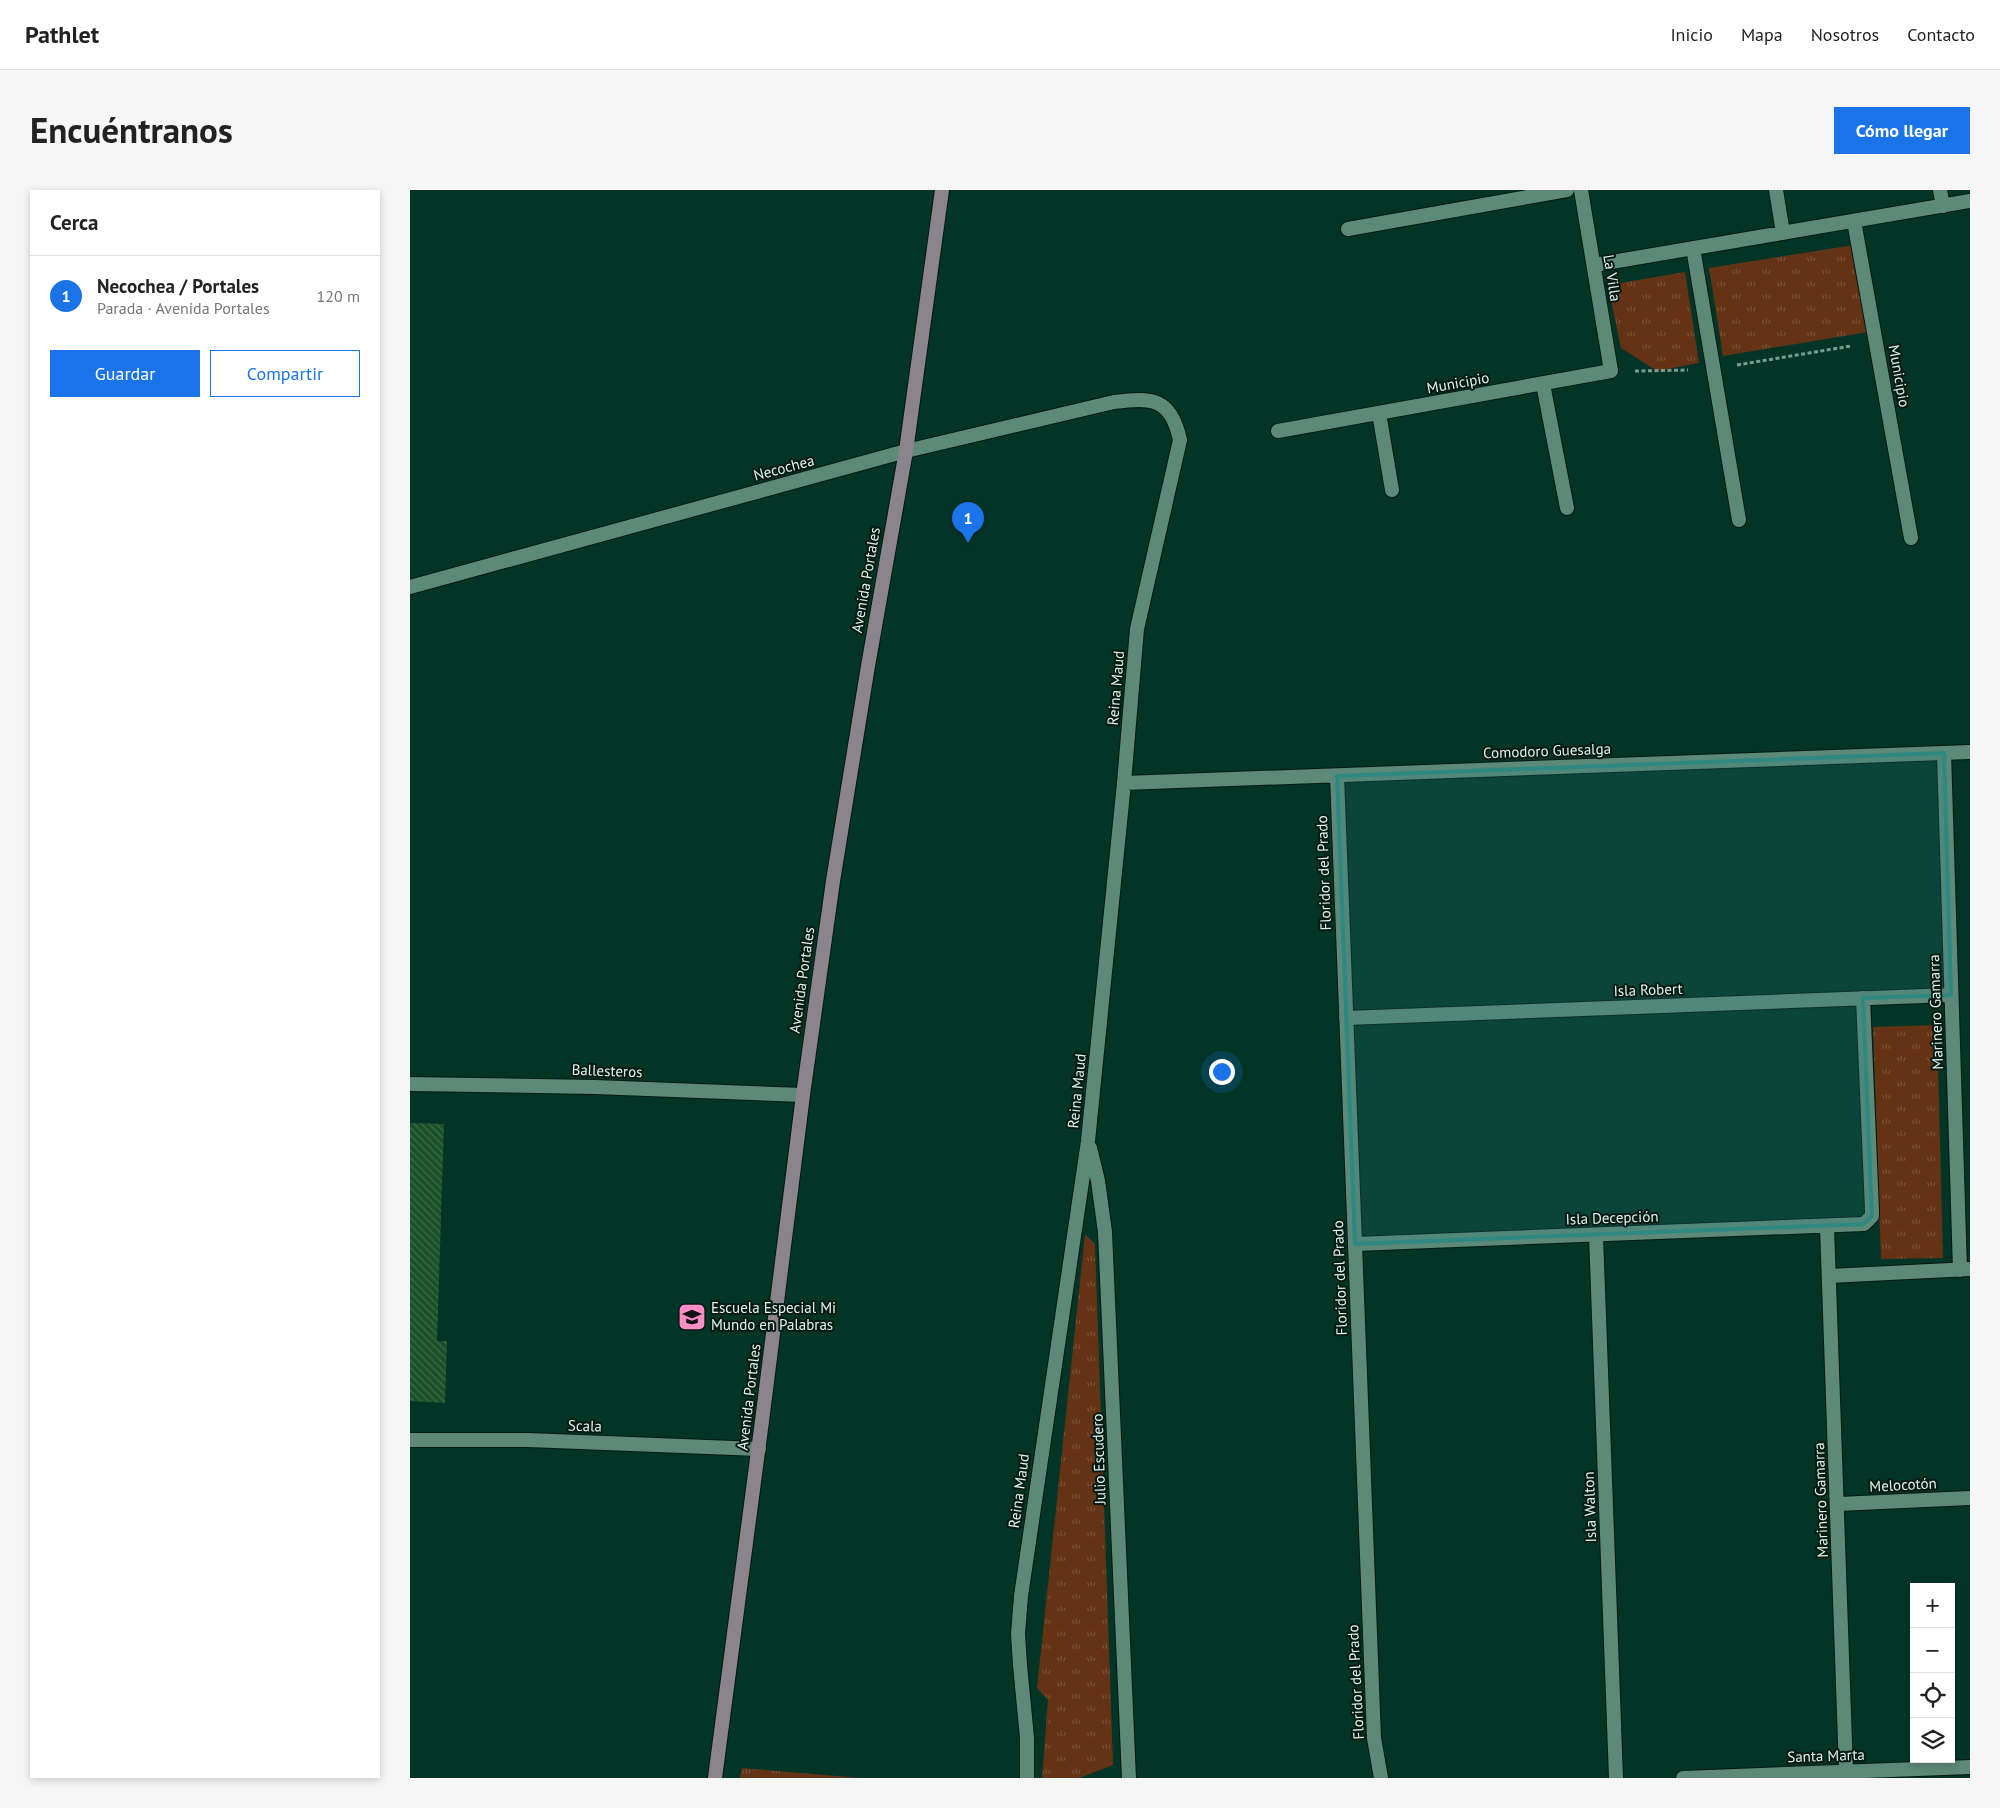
<!DOCTYPE html>
<html lang="es">
<head>
<meta charset="utf-8">
<style>
  body { margin:0; font-family:"PT Sans",sans-serif; background:#f6f6f6; color:#222 }
  .controls { position:absolute; right:15px; bottom:15px; display:grid; overflow:hidden; border-radius:0px; box-shadow:0 2px 8px #0003 }
  .controls button { width:45px; height:45px; display:grid; place-items:center; padding:0; border:0; border-bottom:1px solid #e0e0e0; background:#fff; color:#222; font:25px sans-serif }
  .you { position:absolute; left:811px; top:881px; width:18px; height:18px; margin:-12px; border:4px solid #fff; border-radius:50%; background:#1a73e8; box-shadow:0 0 0 8px #1a73e833 }
  .badge { display:grid; place-items:center; width:32px; height:32px; border-radius:50%; background:#1a73e8; color:#fff; font-size:16px; font-weight:700 }
  .pin { position:absolute; translate:-50% -41px; filter:drop-shadow(0 1px 2px #0008) }
  .pin::after { content:''; position:absolute; top:26px; width:18px; height:15px; background:inherit; clip-path:polygon(0 0,100% 0,50% 100%) }
  .list { margin:0; padding:0; list-style:none }
  h2 { display:flex; justify-content:space-between; align-items:center; height:65px; margin:0; padding:0 20px; font-size:21px }
  h2 small { font-size:16px; font-weight:400; color:#767676 }
  .list li { display:grid; grid-template-columns:32px 1fr auto; gap:15px; align-items:center; box-sizing:border-box; height:80px; padding:0 20px; border-top:1px solid #e0e0e0 }
  .list b { display:block; font-size:19px; white-space:nowrap }
  .list p { margin:0; font-size:16px; white-space:nowrap; color:#767676 }
  .list em { font-size:16px; font-style:normal; color:#767676 }
  .actions { display:flex; gap:10px; padding:15px 20px }
  .actions a { flex:1; padding:11px 0; border:1px solid #1a73e8; border-radius:0px; text-align:center; font-size:18px; color:#1a73e8 }
  .actions .main { background:#1a73e8; color:#fff }
  .icon { flex:none; width:28px; height:28px; fill:none; stroke:currentColor; stroke-width:2; stroke-linecap:round; stroke-linejoin:round }
  .map { position:relative; flex:none; width:1560px; height:1588px; overflow:hidden; border-radius:0px }
  header { display:flex; align-items:center; gap:30px; box-sizing:border-box; height:70px; padding:0 25px; background:#fff; border-bottom:1px solid #e0e0e0 }
  header strong { font-size:24px }
  nav { display:flex; gap:28px; margin-inline-start:auto; font-size:18px }
  .intro { display:flex; align-items:center; justify-content:space-between; box-sizing:border-box; height:120px; padding:0 30px }
  h1 { margin:0; font-size:35px }
  .button { padding:12px 22px; border-radius:0px; background:#1a73e8; color:#fff; font-size:18px; font-weight:700 }
  main { display:flex; gap:30px; padding:0 30px }
  aside { flex:1; background:#fff; border-radius:0px; box-shadow:0 2px 8px #0003 }
  .map>svg:first-child { display:block }
  .grass { fill:url(#grass-tufts) }
  .building { fill:url(#building-back-hatch) }
  .lines { fill:none; stroke-linecap:round; stroke-linejoin:round }
  .minor-casing { stroke:#031912; stroke-width:16 }
  .tertiary-casing { stroke:#031912; stroke-width:16 }
  .secondary-casing { stroke:#031912; stroke-width:16 }
  .path { stroke:#799d91; stroke-width:3; stroke-dasharray:4 2.5; stroke-linecap:butt }
  .minor { stroke:#5c8978; stroke-width:14 }
  .tertiary { stroke:#5c8978; stroke-width:14 }
  .secondary { stroke:#8c848d; stroke-width:14 }
  .marked { fill:#2e8981; fill-opacity:0.2; stroke:#2e8981; stroke-width:4; stroke-linejoin:round }
  .labels { text-anchor:middle; stroke-width:4; stroke-linejoin:round; paint-order:stroke }
  .street-label { font-size:15px; fill:#dff6ed; stroke:#061912 }
  .poi-label { font-size:15px; fill:#dff6ed; stroke:#061912; text-anchor:start }
</style>
</head>
<body>
<header>
<strong>Pathlet</strong>
<nav><a>Inicio</a><a>Mapa</a><a>Nosotros</a><a>Contacto</a></nav>
</header>
<div class="intro"><h1>Encuéntranos</h1><a class="button">Cómo llegar</a></div>
<main>
<aside>
<h2>Cerca<small></small></h2>
<ul class="list">
<li><span class="badge">1</span><div><b>Necochea / Portales</b><p>Parada · Avenida Portales</p></div><em>120 m</em></li>
</ul>
<div class="actions"><a class="main">Guardar</a><a>Compartir</a></div>
</aside>
<div class="map">
<svg width="1560" height="1588" viewBox="0 0 1560 1588">
  <defs>
    <pattern id="grass-tufts" width="24" height="20" patternUnits="userSpaceOnUse" patternTransform="scale(1.25)"><rect width="24" height="20" fill="#643215"/><path d="M3 7l-1-3M5 7V3M7 7l1-3M15 17l-1-3M17 17v-4M19 17l1-3" fill="none" stroke="#7a5037"/></pattern>
    <pattern id="building-back-hatch" width="6" height="6" patternUnits="userSpaceOnUse" patternTransform="scale(1.25)"><rect width="6" height="6" fill="#1b5129"/><path d="M-1 5l2 2M0 0l6 6M5-1l2 2" fill="none" stroke="#3c6b48"/></pattern>
  </defs>
  <rect width="100%" height="100%" fill="#033527"/>
  <path class="grass" d="M1444 55 1458 142 1313 166 1299 78Z
    M1275 82 1289 173 1247 181 1211 158 1198 95Z
    M1527 835 1533 1068 1471 1069 1463 837Z
    M675 1044 685 1054 703 1575 669 1588H632L638 1510 627 1498Z
    M332 1578 451 1588H330Z"/>
  <path class="building" d="M0 933 34 934 27 1151H37L35 1213 0 1211Z"/>
  <g class="lines">
    <defs>
      <path id="minor" d="M1366 0 1373 43
        M1530 0 1533 16
        M1444 31 1501 348
        M938 39 1157 0
        M1283 58 1329 330
        M1184 75 1560 11
        M1133 194 1157 318
        M969 223 982 300
        M868 241 1201 181 1171 0
        M496 261 704 212C742 207 761 208 770 250L727 439 714 593 678 951 611 1406 608 1444 610 1475 617 1548V1588
        M1534 563 1550 1080
        M927 586 964 1548 971 1588
        M714 593 1560 562
        M936 828 1541 805
        M0 894 185 897 393 905
        M680 958 688 991 695 1042 719 1588
        M1417 1037 1436 1581
        M1186 1045 1206 1588
        M945 1054 1454 1034 1462 1026V1020L1453 808
        M1419 1086 1560 1079
        M0 1250H118L349 1259
        M1428 1314 1560 1308"/>
      <path id="tertiary" d="M0 397 496 261
        M1273 1588 1560 1577"/>
      <path id="secondary" d="M305 1588 352 1231 393 905 423 691 458 476 496 261 532 0"/>
    </defs>
    <use href="#minor" class="minor-casing"/>
    <use href="#tertiary" class="tertiary-casing"/>
    <use href="#secondary" class="secondary-casing"/>
    <path class="path" d="M1327 175 1441 156
      M1225 181 1278 180"/>
    <use href="#minor" class="minor"/>
    <use href="#tertiary" class="tertiary"/>
    <use href="#secondary" class="secondary"/>
  </g>
  <path class="marked" d="M1534 563 1541 805 1453 808 1462 1026 1454 1034 945 1054 927 586Z"/>
  <defs>
    <symbol id="school-square" viewBox="-11 -11 22 22"><rect x="-9" y="-9" width="18" height="18" rx="4" fill="#fa8fc6" stroke="#061912"/><path d="M0-5L7-2L0 1L-7-2ZM-4 1L0 2.5L4 1V4Q0 6-4 4Z" fill="#111"/></symbol>
  </defs>
  <g fill-rule="evenodd">
    <use href="#school-square" x="266" y="1111" width="32" height="32"/>
  </g>
  <g class="labels">
    <g class="street-label">
      <text transform="translate(1202 88) rotate(81)" y="5">La Villa</text>
      <text transform="translate(1489 186) rotate(80)" y="5">Municipio</text>
      <text transform="translate(1048 193) rotate(-10)" y="5">Municipio</text>
      <text transform="translate(374 278) rotate(-15)" y="5">Necochea</text>
      <text transform="translate(456 390) rotate(-80)" y="5">Avenida Portales</text>
      <text transform="translate(706 498) rotate(-85)" y="5">Reina Maud</text>
      <text transform="translate(1137 561) rotate(-2)" y="5">Comodoro Guesalga</text>
      <text transform="translate(914 683) rotate(-92)" y="5">Floridor del Prado</text>
      <text transform="translate(392 790) rotate(-82)" y="5">Avenida Portales</text>
      <text transform="translate(1238 800) rotate(-2)" y="5">Isla Robert</text>
      <text transform="translate(1526 822) rotate(-92)" y="5">Marinero Gamarra</text>
      <text transform="translate(197 881) rotate(2)" y="5">Ballesteros</text>
      <text transform="translate(667 901) rotate(-84)" y="5">Reina Maud</text>
      <text transform="translate(1202 1028) rotate(-2)" y="5">Isla Decepción</text>
      <text transform="translate(930 1088) rotate(-92)" y="5">Floridor del Prado</text>
      <text transform="translate(339 1207) rotate(-83)" y="5">Avenida Portales</text>
      <text transform="translate(175 1236) rotate(2)" y="5">Scala</text>
      <text transform="translate(689 1269) rotate(-92)" y="5">Julio Escudero</text>
      <text transform="translate(1493 1295) rotate(-3)" y="5">Melocotón</text>
      <text transform="translate(609 1301) rotate(-82)" y="5">Reina Maud</text>
      <text transform="translate(1411 1310) rotate(-92)" y="5">Marinero Gamarra</text>
      <text transform="translate(1180 1317) rotate(-92)" y="5">Isla Walton</text>
      <text transform="translate(946 1492) rotate(-93)" y="5">Floridor del Prado</text>
      <text transform="translate(1416 1566) rotate(-2)" y="5">Santa Marta</text>
    </g>
    <g class="poi-label">
      <text x="301" y="1123">Escuela Especial Mi<tspan x="301" dy="17">Mundo en Palabras</tspan></text>
    </g>
  </g>
</svg>
<div class="controls">
<button>+</button>
<button>−</button>
<button><svg class="icon" aria-label="locate" viewBox="0 0 24 24"><circle cx="12" cy="12" r="6"/><path d="M12 2v4M12 18v4M2 12h4M18 12h4"/></svg></button>
<button><svg class="icon" aria-label="layers" viewBox="0 0 24 24"><path d="M12 4l9 5-9 5-9-5zM3 14l9 5 9-5"/></svg></button>
</div>
<div class="you"></div>
<div class="pin badge" style="left:558px;top:353px">1</div>
</div>
</main>
</body>
</html>
